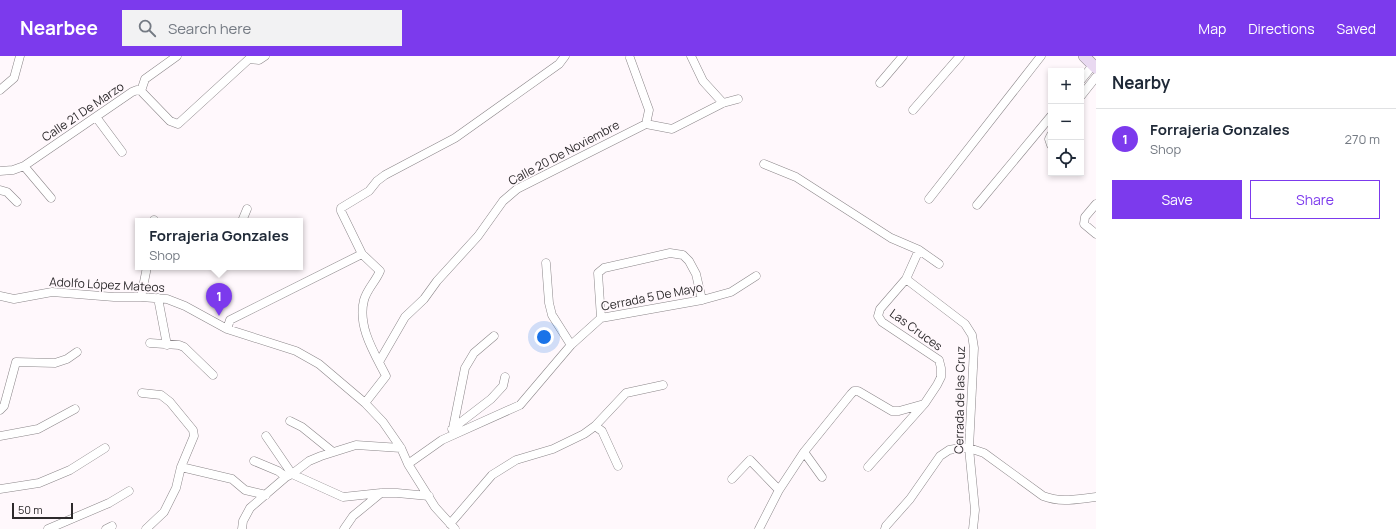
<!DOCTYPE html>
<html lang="en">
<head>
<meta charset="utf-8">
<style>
  body { margin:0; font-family:Manrope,sans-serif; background:#f2f2f3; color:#1f2937 }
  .controls { position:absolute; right:12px; top:12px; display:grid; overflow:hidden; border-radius:0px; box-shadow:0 2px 6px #0003 }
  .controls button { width:36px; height:36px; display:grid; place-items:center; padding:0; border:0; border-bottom:1px solid #e0e1e3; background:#fff; color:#1f2937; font:20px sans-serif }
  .scale { position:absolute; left:12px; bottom:10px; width:61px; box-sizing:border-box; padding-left:4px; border:2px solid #2d2a2c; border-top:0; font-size:11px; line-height:14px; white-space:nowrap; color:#2d2a2c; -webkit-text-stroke:3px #fff8fc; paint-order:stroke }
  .you { position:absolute; left:544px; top:281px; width:14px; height:14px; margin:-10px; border:3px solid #fff; border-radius:50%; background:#1a73e8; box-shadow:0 0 0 6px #1a73e833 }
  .badge { display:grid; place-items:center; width:26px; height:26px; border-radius:50%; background:#7c3aed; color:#fff; font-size:13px; font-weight:700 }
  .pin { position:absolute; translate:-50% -33px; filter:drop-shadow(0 1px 2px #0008) }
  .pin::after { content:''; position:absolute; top:21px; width:14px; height:12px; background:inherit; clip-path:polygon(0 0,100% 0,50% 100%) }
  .popup { position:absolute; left:135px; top:162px; width:168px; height:52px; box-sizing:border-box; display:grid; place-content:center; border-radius:0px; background:#fff; filter:drop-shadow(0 1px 3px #0005); font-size:13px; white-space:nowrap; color:#747a83 }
  .popup b { font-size:15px; color:#1f2937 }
  .popup::after { content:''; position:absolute; left:50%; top:100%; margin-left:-8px; border:8px solid transparent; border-top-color:#fff }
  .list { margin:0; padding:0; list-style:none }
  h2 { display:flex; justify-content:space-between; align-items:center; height:52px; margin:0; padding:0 16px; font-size:17px }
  h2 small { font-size:13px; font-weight:400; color:#747a83 }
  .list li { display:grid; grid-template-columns:26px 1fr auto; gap:12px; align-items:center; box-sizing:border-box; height:60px; padding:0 16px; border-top:1px solid #e0e1e3 }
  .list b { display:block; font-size:15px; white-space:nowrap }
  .list p { margin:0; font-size:13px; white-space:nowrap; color:#747a83 }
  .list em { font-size:13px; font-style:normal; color:#747a83 }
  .actions { display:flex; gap:8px; padding:12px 16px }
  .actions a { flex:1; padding:9px 0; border:1px solid #7c3aed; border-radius:0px; text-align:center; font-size:14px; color:#7c3aed }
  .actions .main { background:#7c3aed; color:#fff }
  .icon { flex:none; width:22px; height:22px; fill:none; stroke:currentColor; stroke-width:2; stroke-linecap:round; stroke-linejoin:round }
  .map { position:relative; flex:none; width:1096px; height:473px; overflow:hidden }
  header { display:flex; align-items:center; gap:24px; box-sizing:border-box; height:56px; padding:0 20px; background:#7c3aed; color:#fff }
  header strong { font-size:19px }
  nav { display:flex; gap:22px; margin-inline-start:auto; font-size:14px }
  .search { width:280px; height:36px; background:#f2f2f3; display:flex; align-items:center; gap:10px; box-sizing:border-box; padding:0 14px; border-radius:0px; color:#747a83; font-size:15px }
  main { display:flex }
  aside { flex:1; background:#fff }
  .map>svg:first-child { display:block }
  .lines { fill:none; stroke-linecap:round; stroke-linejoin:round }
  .minor-casing { stroke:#8b8689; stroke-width:9 }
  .secondary-casing { stroke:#8b8689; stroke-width:12 }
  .minor { stroke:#fff; stroke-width:8 }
  .secondary { stroke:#e9d9f1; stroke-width:11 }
  .labels { text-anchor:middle; stroke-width:3.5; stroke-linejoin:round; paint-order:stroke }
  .street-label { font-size:12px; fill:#2d2a2c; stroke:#fff8fc }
</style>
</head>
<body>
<header>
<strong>Nearbee</strong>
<div class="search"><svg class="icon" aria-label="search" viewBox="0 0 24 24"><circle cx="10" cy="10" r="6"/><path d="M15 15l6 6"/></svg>Search here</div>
<nav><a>Map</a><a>Directions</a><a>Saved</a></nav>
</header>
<main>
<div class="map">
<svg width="1096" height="473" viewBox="0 0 1096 473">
  <rect width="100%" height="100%" fill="#fff8fc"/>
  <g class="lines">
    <defs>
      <path id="minor" d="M691 0 703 25 723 47
        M630 2 649 54 646 68
        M1081 24 1093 9
        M880 27 903 0
        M0 34 14 22 20 0
        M141 35 145 23 177 0
        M1081 40 1096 21
        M913 54 960 0
        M96 61 122 96
        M1051 79 1049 83 1051 89
        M764 108 796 121 891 182 919 194 939 208
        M24 110 51 142
        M0 115 13 114 24 110 132 36 137 34 141 35 170 65 178 68 249 3 259 4 265 0
        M0 134 7 136 17 146
        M929 143 1041 0
        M1096 148 1085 161 1084 168 1096 178
        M977 149 1051 60
        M154 165V164
        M242 165 247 153
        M546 207 549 247 552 259 571 289
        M906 223 965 268 972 279 974 292 969 392 975 454 973 473
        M0 240 14 243 52 236 114 241H141L167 243 185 250 227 273 296 295 319 308 365 347 383 366 401 392 408 408 435 451 455 473
        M141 241 147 211
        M158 242 167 289
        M601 262 598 217 604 212 670 197 683 199 689 205 696 218 702 244
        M227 273 230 264 362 198
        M150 287 179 289 184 291 213 319
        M379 306 405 261 424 243 437 225 478 180 503 145 517 133 646 68 672 73 723 47 738 43
        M142 337 161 339 170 346 193 374 194 380 181 411 176 432 164 456 146 473
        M365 347 386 320C375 298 357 271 364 244 367 233 376 225 380 215L362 198 341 155V152L369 135 377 125 385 119 455 82 559 8 565 0
        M0 354 4 350 16 306 55 307 67 303 77 296
        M290 365 302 371 333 396
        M595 370 602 375 618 410
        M453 372 465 312 474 297 494 280
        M452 373 491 343 503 330 505 321
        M0 380 38 373 75 353
        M266 380 292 418 343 441 381 437H397L429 440
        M804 396 822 421
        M254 405 278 415 286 421
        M408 408 442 384 520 349 571 289 601 262 702 244 731 236 756 220
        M181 411 232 423 245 434 266 439
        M868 411 925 347 937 329 941 321V312L939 304 882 266 878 260 880 253 906 223 919 194
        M732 423 750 404 779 434
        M0 433 39 427 70 414 105 392
        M450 468 492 419 516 404 553 393 584 378 595 370 626 337 663 329
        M48 473 109 447 129 435
        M106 473 112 470
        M242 473 243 465 250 452 286 421 292 418 309 405 321 400 356 389 401 392
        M344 473 353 460 381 437
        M759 473 779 434 804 396 851 338 854 335H858L892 355H899L924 348
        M885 473 886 470 910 443 940 400 949 394 960 392H969L984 397 1043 440C1061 447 1077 443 1096 441"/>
      <path id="secondary" d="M1084 0 1096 12"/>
    </defs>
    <use href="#minor" class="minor-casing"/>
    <use href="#secondary" class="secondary-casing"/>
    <use href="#minor" class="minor"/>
    <use href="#secondary" class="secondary"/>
  </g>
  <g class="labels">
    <g class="street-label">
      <text transform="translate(83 56) rotate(-34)" y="4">Calle 21 De Marzo</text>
      <text transform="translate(564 97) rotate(-28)" y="4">Calle 20 De Noviembre</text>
      <text transform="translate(107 229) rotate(3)" y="4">Adolfo López Mateos</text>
      <text transform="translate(652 241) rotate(-11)" y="4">Cerrada 5 De Mayo</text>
      <text transform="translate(916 274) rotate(36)" y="4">Las Cruces</text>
      <text transform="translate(960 344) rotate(-89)" y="4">Cerrada de las Cruz</text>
    </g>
  </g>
</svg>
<div class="controls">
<button>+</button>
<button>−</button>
<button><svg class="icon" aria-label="locate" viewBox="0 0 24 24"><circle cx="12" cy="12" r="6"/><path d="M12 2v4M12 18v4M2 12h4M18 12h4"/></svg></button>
</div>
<div class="scale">50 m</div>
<div class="you"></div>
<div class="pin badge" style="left:219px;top:260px">1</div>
<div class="popup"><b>Forrajeria Gonzales</b>Shop</div>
</div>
<aside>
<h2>Nearby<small></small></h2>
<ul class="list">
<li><span class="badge">1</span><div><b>Forrajeria Gonzales</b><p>Shop</p></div><em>270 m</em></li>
</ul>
<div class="actions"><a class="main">Save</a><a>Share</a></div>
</aside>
</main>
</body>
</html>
